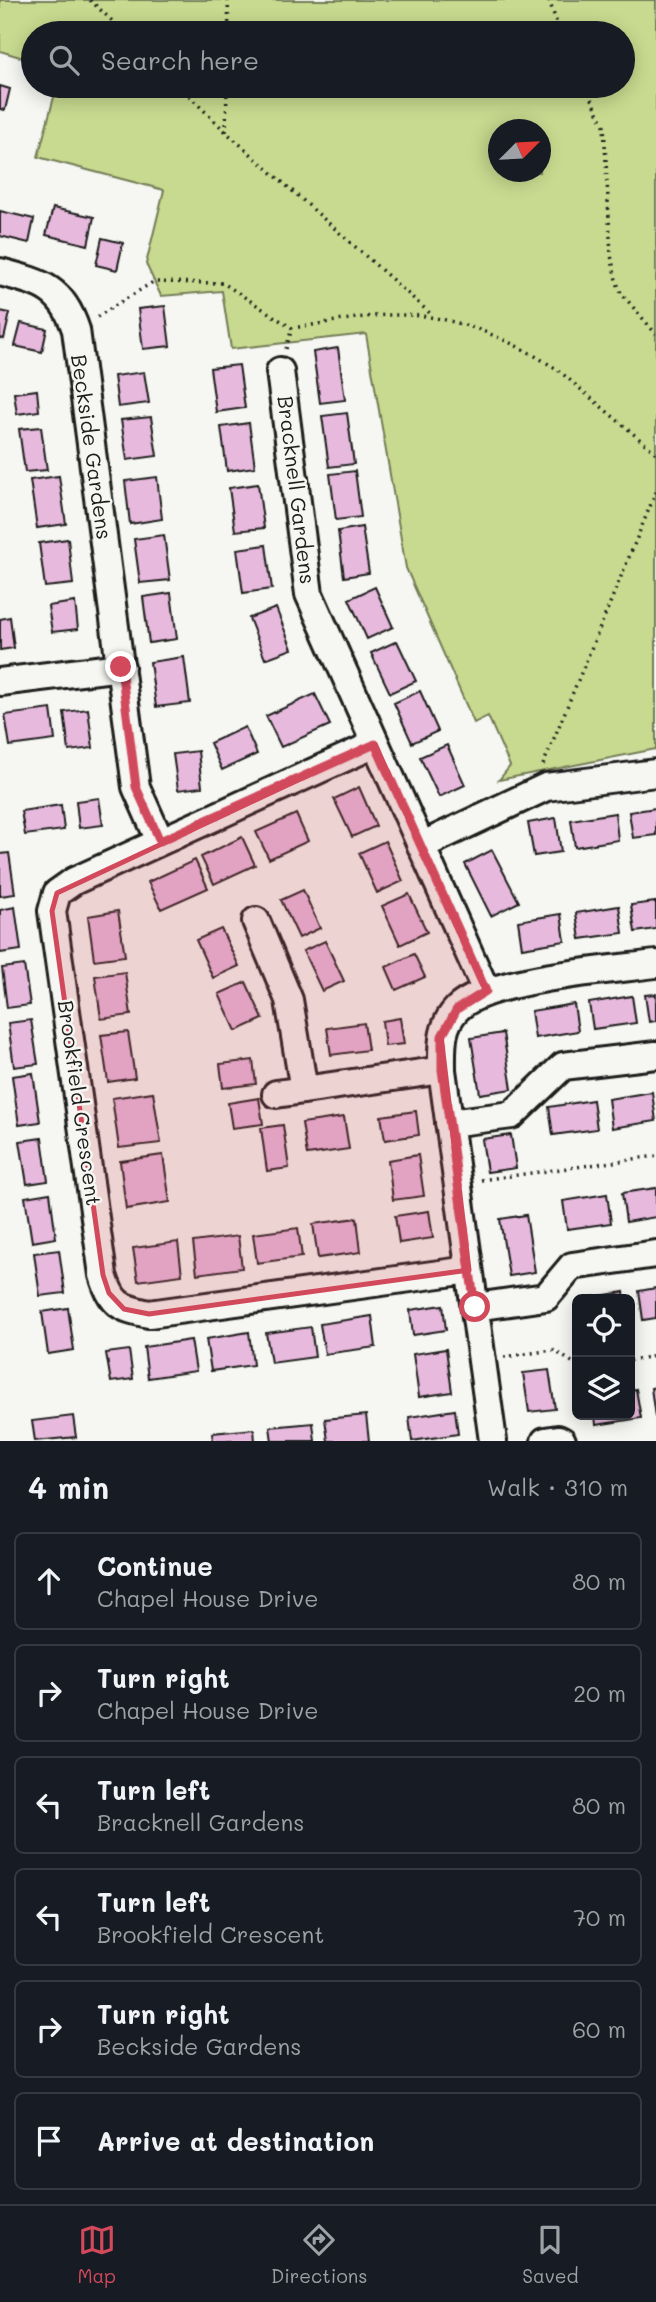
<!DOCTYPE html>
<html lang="en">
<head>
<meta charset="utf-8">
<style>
  body { margin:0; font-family:Mali,sans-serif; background:#20242c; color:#f1f3f6 }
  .controls { position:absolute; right:21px; bottom:21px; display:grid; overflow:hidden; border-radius:10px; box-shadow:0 4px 18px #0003 }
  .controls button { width:63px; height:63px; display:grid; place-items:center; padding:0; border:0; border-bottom:2px solid #363941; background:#171b24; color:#f1f3f6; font:35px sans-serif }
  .compass { position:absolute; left:488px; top:119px; width:63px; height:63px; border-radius:50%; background:#171b24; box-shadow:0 4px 18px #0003; rotate:66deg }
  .stop { position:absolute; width:21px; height:21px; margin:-16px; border:5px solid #d1495b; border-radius:50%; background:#fff }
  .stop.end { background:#d1495b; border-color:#fff; box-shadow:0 2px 7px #0008 }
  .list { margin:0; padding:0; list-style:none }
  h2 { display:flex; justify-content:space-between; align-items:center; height:91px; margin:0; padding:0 28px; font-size:30px }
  h2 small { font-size:23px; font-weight:400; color:#9ea1a6 }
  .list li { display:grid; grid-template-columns:46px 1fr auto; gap:21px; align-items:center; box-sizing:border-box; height:98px; margin:0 14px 14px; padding:0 14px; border:2px solid #363941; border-radius:10px }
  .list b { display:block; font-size:26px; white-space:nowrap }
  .list p { margin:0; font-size:23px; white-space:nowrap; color:#9ea1a6 }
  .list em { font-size:23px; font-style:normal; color:#9ea1a6 }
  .icon { flex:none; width:38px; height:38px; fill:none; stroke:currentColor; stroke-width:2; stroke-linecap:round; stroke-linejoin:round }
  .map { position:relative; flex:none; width:656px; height:1441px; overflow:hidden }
  .search { position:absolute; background:#171b24; box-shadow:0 4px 18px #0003; left:21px; right:21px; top:21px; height:77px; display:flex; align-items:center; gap:18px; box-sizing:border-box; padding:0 24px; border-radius:38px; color:#9ea1a6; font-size:26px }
  .sheet { height:763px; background:#171b24 }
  nav { display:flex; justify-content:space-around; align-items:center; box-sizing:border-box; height:98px; border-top:2px solid #363941; background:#171b24; font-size:19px; color:#9ea1a6 }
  nav a { display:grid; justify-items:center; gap:4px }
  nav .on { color:#d1495b }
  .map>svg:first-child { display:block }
  .green { fill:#c8da8f; stroke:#727b56; stroke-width:2; fill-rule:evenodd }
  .building { fill:#e7b9dd; stroke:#1c1c1c; stroke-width:2 }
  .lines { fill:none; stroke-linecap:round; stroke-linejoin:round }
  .minor-casing { stroke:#1c1c1c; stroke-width:32 }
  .path { stroke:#1c1c1c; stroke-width:3.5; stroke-dasharray:2 5; stroke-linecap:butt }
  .minor { stroke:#f6f6f2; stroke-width:26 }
  .route { stroke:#d1495b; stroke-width:9 }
  .marked { fill:#d1495b; fill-opacity:0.2; stroke:#d1495b; stroke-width:5; stroke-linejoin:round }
  .labels { text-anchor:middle; stroke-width:5; stroke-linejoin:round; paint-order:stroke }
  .street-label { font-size:21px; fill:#1c1c1c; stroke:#f6f6f2 }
</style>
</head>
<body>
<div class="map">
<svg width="656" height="1441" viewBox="0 0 656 1441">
  <rect width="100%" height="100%" fill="#f6f6f2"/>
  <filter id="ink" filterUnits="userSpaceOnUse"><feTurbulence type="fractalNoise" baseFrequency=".0143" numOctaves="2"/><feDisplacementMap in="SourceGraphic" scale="14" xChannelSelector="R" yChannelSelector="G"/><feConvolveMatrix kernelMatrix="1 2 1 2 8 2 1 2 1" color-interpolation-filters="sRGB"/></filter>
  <g filter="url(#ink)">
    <path class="green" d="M0 0H656V749L499 780 510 766 488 716 474 723 406 568 366 334 231 349 222 291 161 296 146 264 164 190 38 157 57 86H623V33H33V61L0 51ZM498 130H540V172H498Z"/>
    <path class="building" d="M0 86 10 89 5 110 0 109Z
      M53 208 94 217 88 245 46 235Z
      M0 211 34 219 29 243 0 236Z
      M102 238 123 243 117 270 96 265Z
      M165 306 170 346 143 349 138 309Z
      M0 311 10 313 4 339 0 338Z
      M21 323 47 329 42 352 15 346Z
      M338 348 345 400 320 403 313 352Z
      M239 365 245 408 216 412 210 368Z
      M144 372 149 403 118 407 114 376Z
      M37 390 39 411 17 414 14 393Z
      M347 413 354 464 329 467 322 416Z
      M151 417 157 456 127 460 121 420Z
      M249 423 255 467 227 471 221 427Z
      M41 427 47 470 25 472 19 429Z
      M355 471 361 517 336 520 330 474Z
      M59 476 66 524 37 528 30 480Z
      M157 477 162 519 130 524 125 481Z
      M258 484 264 528 235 531 229 488Z
      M362 527 369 573 344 577 338 531Z
      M164 535 170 580 140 583 134 539Z
      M68 539 73 584 45 587 39 543Z
      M266 545 272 589 243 593 237 549Z
      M375 587 393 627 367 639 349 599Z
      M171 593 177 639 149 643 143 597Z
      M75 602 78 629 52 632 48 606Z
      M276 608 292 649 265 659 249 618Z
      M10 617 14 648 0 650V619Z
      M397 641 416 681 390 693 371 653Z
      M184 657 190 703 156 707 150 662Z
      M420 691 438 731 412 743 394 703Z
      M315 694 330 725 281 747 266 716Z
      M51 709 55 740 10 746 5 715Z
      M88 709 93 748 69 751 64 712Z
      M245 727 257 754 222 770 210 743Z
      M447 745 465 785 439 797 420 757Z
      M198 751 202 787 178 790 173 754Z
      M359 787 376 826 352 837 334 799Z
      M99 798 103 825 79 828 76 801Z
      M61 805 64 830 25 835 21 811Z
      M656 808V835L633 838 629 812Z
      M615 813 618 840 575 847 571 820Z
      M296 814 308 841 269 859 256 832Z
      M556 818 561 852 534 856 528 823Z
      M242 837 255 865 214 884 201 857Z
      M385 841 403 881 377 893 359 853Z
      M492 850 519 902 491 916 465 864Z
      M9 853 15 894 0 896V854Z
      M195 860 208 888 161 909 148 882Z
      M303 890 320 928 299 938 281 900Z
      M409 894 427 932 400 945 382 906Z
      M656 902V929L635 932 631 905Z
      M619 906 623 933 580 939 576 913Z
      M15 907 21 950 0 953V910Z
      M118 911 125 956 94 960 88 916Z
      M561 914 565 941 522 948 518 921Z
      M221 929 239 966 213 978 196 940Z
      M325 941 344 981 322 991 303 951Z
      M414 954 425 977 396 990 386 967Z
      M24 965 30 1005 7 1008 2 968Z
      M125 972 131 1015 101 1019 95 976Z
      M246 982 263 1019 236 1031 219 994Z
      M656 994V1021L649 1022 645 995Z
      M632 996 636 1023 593 1029 589 1003Z
      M574 1004 578 1031 535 1038 531 1011Z
      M400 1018 404 1044 385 1046 382 1021Z
      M31 1020 38 1064 14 1067 8 1023Z
      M364 1023 368 1050 331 1055 327 1028Z
      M128 1032 135 1078 108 1082 101 1035Z
      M503 1033 512 1089 480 1094 471 1038Z
      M253 1060 256 1084 223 1088 220 1064Z
      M33 1073 40 1122 19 1125 12 1076Z
      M153 1092 161 1143 119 1148 112 1098Z
      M652 1092 656 1121 612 1128 608 1099Z
      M259 1098 263 1124 232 1128 228 1103Z
      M593 1100 597 1129 553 1135 549 1107Z
      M416 1111 419 1135 385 1140 381 1116Z
      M344 1117 349 1149 307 1155 302 1123Z
      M283 1125 289 1168 267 1171 261 1128Z
      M511 1135 516 1168 487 1172 482 1139Z
      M42 1138 48 1181 27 1184 20 1141Z
      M163 1155 170 1202 126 1209 120 1161Z
      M418 1155 424 1196 393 1200 388 1160Z
      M656 1188V1217L626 1222 622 1193Z
      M50 1193 56 1238 32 1242 25 1197Z
      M607 1194 611 1223 567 1229 563 1201Z
      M429 1211 433 1238 399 1243 395 1216Z
      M526 1215 535 1272 509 1276 500 1219Z
      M357 1218 361 1252 318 1258 313 1224Z
      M298 1228 302 1257 257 1263 253 1234Z
      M238 1236 242 1268 197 1274 193 1242Z
      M178 1242 182 1275 138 1281 133 1248Z
      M59 1250 65 1293 40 1296 34 1253Z
      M656 1288V1318L643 1320 639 1291Z
      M624 1292 625 1299H580Z
      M443 1305 446 1330 413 1335 410 1310Z
      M68 1308 74 1350 48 1354 42 1312Z
      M372 1316 376 1347 325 1354 320 1324Z
      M311 1327 315 1357 271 1363 266 1333Z
      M249 1332 253 1365 211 1371 206 1339Z
      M191 1340 196 1371 148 1378 144 1347Z
      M446 1349 452 1392 419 1397 413 1354Z
      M129 1350 133 1379 111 1382 106 1353Z
      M549 1370 555 1409 529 1412 523 1373Z
      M656 1387V1417H655L651 1388Z
      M636 1389 641 1418 596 1425 595 1415H630V1390Z
      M455 1410 458 1434 412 1441 409 1417Z
      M366 1415 369 1441H328L325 1419Z
      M73 1416 76 1437 35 1441 32 1421Z
      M313 1423 315 1441H272L270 1427Z
      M254 1429 255 1441H213L212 1433Z"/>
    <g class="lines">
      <defs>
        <path id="minor" d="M0 272C41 283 62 287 76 330L136 787 160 841
          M280 371 309 594 486 991
          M0 682 121 667
          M375 744 74 881 57 893 52 911 103 1275C112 1305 120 1308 149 1314L469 1270
          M421 846 546 787 656 773
          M256 921 289 1000 304 1090
          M276 1094 442 1070
          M449 1123 512 1115 563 1066 656 1055
          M475 1307 546 1297 572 1266 656 1254
          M493 1441 442 1070C442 1048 440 1026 457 1009 487 978 611 970 656 964
          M545 1441 558 1439 562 1441"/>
      </defs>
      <use href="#minor" class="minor-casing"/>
      <path class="path" d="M90 0 125 33
        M228 0 229 33
        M549 0 560 33
        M179 86 226 132 432 315
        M586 86 604 125 611 255 616 280 621 293 656 334
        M226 132 227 86
        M97 317 153 282 223 283 292 328
        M286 349 292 328C329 323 366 314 403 315 456 315 514 341 558 370L656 453
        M543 765 656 492
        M481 1180 656 1156
        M504 1357 553 1350 577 1365
        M630 1360 656 1356"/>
      <use href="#minor" class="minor"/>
    </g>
  </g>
  <g class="lines" filter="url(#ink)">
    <path class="route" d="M121 667 136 787 160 841 375 744 486 991 457 1009 442 1036V1070L475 1307"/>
  </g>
  <path class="marked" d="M375 744 486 991 457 1009 441 1036 469 1270 149 1314 124 1309 109 1293 103 1275 52 911 57 893Z"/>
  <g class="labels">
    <g class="street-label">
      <text transform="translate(91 447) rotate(82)" y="7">Beckside Gardens</text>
      <text transform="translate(296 490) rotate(83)" y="7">Bracknell Gardens</text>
      <text transform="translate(79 1103) rotate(82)" y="7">Brookfield Crescent</text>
    </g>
  </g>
</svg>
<div class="controls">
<button><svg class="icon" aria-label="locate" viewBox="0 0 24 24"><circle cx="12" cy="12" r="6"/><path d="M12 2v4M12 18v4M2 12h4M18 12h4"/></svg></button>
<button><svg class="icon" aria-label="layers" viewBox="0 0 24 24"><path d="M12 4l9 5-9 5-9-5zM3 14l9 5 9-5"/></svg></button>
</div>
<svg class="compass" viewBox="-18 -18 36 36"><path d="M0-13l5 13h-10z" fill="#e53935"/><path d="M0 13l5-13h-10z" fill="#9ea1a6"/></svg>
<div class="stop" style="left:475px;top:1307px"></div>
<div class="stop end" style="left:121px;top:667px"></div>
<div class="search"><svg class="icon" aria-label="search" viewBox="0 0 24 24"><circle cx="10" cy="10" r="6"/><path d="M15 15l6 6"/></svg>Search here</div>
</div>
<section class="sheet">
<h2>4 min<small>Walk · 310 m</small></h2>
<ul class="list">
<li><svg class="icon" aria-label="ahead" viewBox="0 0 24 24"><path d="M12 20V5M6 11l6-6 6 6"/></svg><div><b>Continue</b><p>Chapel House Drive</p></div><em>80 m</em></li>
<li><svg class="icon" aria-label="right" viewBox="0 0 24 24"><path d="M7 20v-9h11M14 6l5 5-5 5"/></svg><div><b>Turn right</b><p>Chapel House Drive</p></div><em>20 m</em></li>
<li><svg class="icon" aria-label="left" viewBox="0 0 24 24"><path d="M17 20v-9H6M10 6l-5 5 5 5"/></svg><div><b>Turn left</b><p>Bracknell Gardens</p></div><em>80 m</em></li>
<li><svg class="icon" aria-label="left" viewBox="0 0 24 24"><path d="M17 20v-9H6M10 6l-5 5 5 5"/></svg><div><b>Turn left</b><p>Brookfield Crescent</p></div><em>70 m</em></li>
<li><svg class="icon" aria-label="right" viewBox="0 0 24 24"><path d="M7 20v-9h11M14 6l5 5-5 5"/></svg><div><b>Turn right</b><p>Beckside Gardens</p></div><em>60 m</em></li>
<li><svg class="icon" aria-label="arrive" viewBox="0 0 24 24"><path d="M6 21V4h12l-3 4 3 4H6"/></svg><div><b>Arrive at destination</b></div></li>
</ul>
</section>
<nav>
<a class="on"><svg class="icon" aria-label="map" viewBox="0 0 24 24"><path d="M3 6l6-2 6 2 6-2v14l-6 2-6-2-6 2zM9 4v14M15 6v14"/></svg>Map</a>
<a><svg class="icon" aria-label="directions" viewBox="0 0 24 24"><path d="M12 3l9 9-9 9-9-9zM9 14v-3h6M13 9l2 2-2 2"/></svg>Directions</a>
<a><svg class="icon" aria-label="saved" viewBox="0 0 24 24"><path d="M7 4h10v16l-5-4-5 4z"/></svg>Saved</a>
</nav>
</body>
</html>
